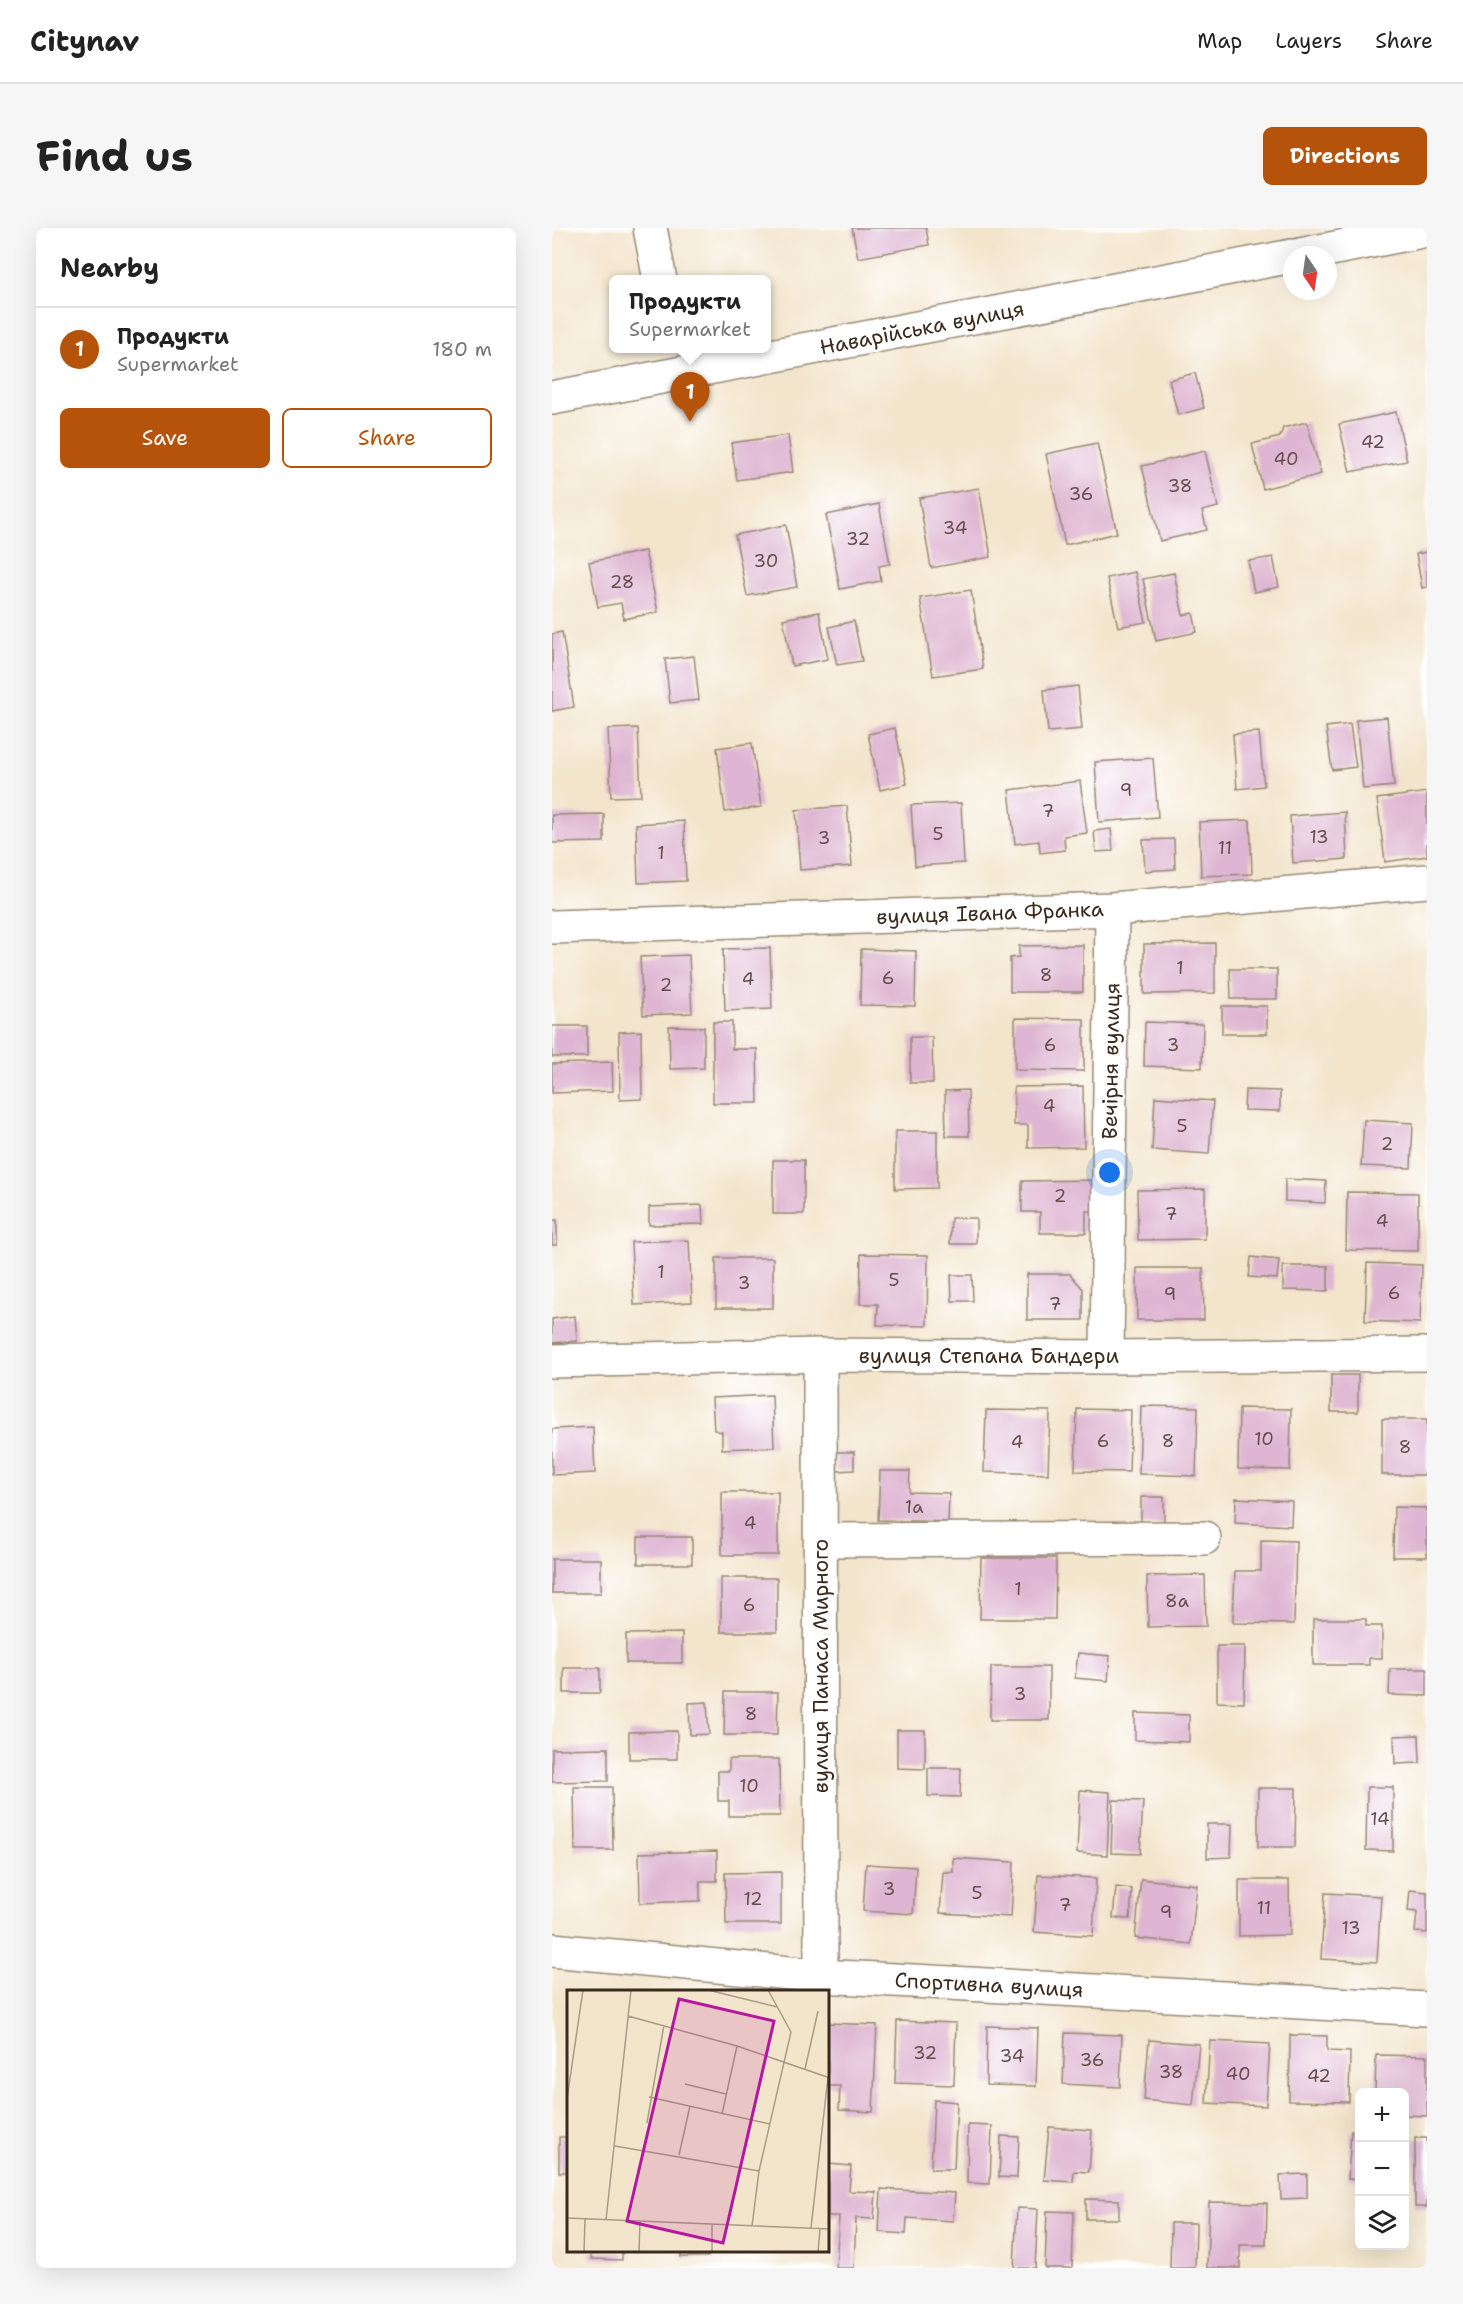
<!DOCTYPE html>
<html lang="en">
<head>
<meta charset="utf-8">
<style>
  body { margin:0; font-family:"Shantell Sans",sans-serif; background:#f6f6f6; color:#222 }
  .controls { position:absolute; right:18px; bottom:18px; display:grid; overflow:hidden; border-radius:9px; box-shadow:0 6px 24px #0002 }
  .controls button { width:54px; height:54px; display:grid; place-items:center; padding:0; border:0; border-bottom:2px solid #e0e0e0; background:#fff; color:#222; font:30px sans-serif }
  .compass { position:absolute; left:731px; top:18px; width:54px; height:54px; border-radius:50%; background:#fff; box-shadow:0 6px 24px #0002; rotate:167deg }
  .you { position:absolute; left:558px; top:945px; width:21px; height:21px; margin:-15px; border:4px solid #fff; border-radius:50%; background:#1a73e8; box-shadow:0 0 0 9px #1a73e833 }
  .badge { display:grid; place-items:center; width:39px; height:39px; border-radius:50%; background:#b45309; color:#fff; font-size:20px; font-weight:700 }
  .pin { position:absolute; translate:-50% -50px; filter:drop-shadow(0 2px 3px #0008) }
  .pin::after { content:''; position:absolute; top:32px; width:21px; height:18px; background:inherit; clip-path:polygon(0 0,100% 0,50% 100%) }
  .popup { position:absolute; left:57px; top:47px; width:162px; height:78px; box-sizing:border-box; display:grid; place-content:center; border-radius:9px; background:#fff; filter:drop-shadow(0 2px 4px #0005); font-size:20px; white-space:nowrap; color:#767676 }
  .popup b { font-size:22px; color:#222 }
  .popup::after { content:''; position:absolute; left:50%; top:100%; margin-left:-12px; border:12px solid transparent; border-top-color:#fff }
  .list { margin:0; padding:0; list-style:none }
  h2 { display:flex; justify-content:space-between; align-items:center; height:78px; margin:0; padding:0 24px; font-size:26px }
  h2 small { font-size:20px; font-weight:400; color:#767676 }
  .list li { display:grid; grid-template-columns:39px 1fr auto; gap:18px; align-items:center; box-sizing:border-box; height:84px; padding:0 24px; border-top:2px solid #e0e0e0 }
  .list b { display:block; font-size:22px; white-space:nowrap }
  .list p { margin:0; font-size:20px; white-space:nowrap; color:#767676 }
  .list em { font-size:20px; font-style:normal; color:#767676 }
  .actions { display:flex; gap:12px; padding:18px 24px }
  .actions a { flex:1; padding:14px 0; border:2px solid #b45309; border-radius:9px; text-align:center; font-size:21px; color:#b45309 }
  .actions .main { background:#b45309; color:#fff }
  .icon { flex:none; width:33px; height:33px; fill:none; stroke:currentColor; stroke-width:2; stroke-linecap:round; stroke-linejoin:round }
  .map { position:relative; flex:none; width:875px; height:2040px; overflow:hidden; border-radius:9px }
  header { display:flex; align-items:center; gap:36px; box-sizing:border-box; height:84px; padding:0 30px; background:#fff; border-bottom:2px solid #e0e0e0 }
  header strong { font-size:28px }
  nav { display:flex; gap:33px; margin-inline-start:auto; font-size:21px }
  .intro { display:flex; align-items:center; justify-content:space-between; box-sizing:border-box; height:144px; padding:0 36px }
  h1 { margin:0; font-size:42px }
  .button { padding:15px 27px; border-radius:9px; background:#b45309; color:#fff; font-size:21px; font-weight:700 }
  main { display:flex; gap:36px; padding:0 36px }
  aside { flex:1; background:#fff; border-radius:9px; box-shadow:0 6px 24px #0002 }
  .map>svg:first-child { display:block }
  .building { fill:#deb5d2 }
  .lines { fill:none; stroke-linecap:round; stroke-linejoin:round }
  .minor-casing { stroke:#978875; stroke-width:36 }
  .minor { stroke:#fff; stroke-width:33 }
  .labels { text-anchor:middle; stroke-width:5; stroke-linejoin:round; paint-order:stroke }
  .number-label { font-size:18px; fill:#644d4b }
  .street-label { font-size:21px; fill:#3b2a1e; stroke:#fff }
  .inset-road { fill:none; stroke:#a99a86; stroke-width:1.5 }
  .view { fill:#b5179e; fill-opacity:0.15; stroke:#b5179e; stroke-width:3 }
  .inset-edge { fill:none; stroke:#3b2a1e; stroke-width:3 }
</style>
</head>
<body>
<header>
<strong>Citynav</strong>
<nav><a>Map</a><a>Layers</a><a>Share</a></nav>
</header>
<div class="intro"><h1>Find us</h1><a class="button">Directions</a></div>
<main>
<aside>
<h2>Nearby<small></small></h2>
<ul class="list">
<li><span class="badge">1</span><div><b>Продукти</b><p>Supermarket</p></div><em>180 m</em></li>
</ul>
<div class="actions"><a class="main">Save</a><a>Share</a></div>
</aside>
<div class="map">
<svg width="875" height="2040" viewBox="0 0 875 2040">
  <rect width="100%" height="100%" fill="#fff"/>
  <filter id="ink" filterUnits="userSpaceOnUse"><feTurbulence type="fractalNoise" baseFrequency=".0167" numOctaves="2"/><feDisplacementMap in="SourceGraphic" scale="12" xChannelSelector="R" yChannelSelector="G"/><feConvolveMatrix kernelMatrix="1 2 1 2 8 2 1 2 1" color-interpolation-filters="sRGB"/></filter>
  <filter id="wash" filterUnits="userSpaceOnUse"><feTurbulence type="fractalNoise" baseFrequency=".008" numOctaves="4" result="noise"/><feDisplacementMap in="SourceGraphic" scale="24" xChannelSelector="R" yChannelSelector="G"/><feGaussianBlur stdDeviation="1.35" result="paint"/><feColorMatrix in="noise" values="0 0 0 0 0 0 0 0 0 0 0 0 0 0 0 0 0 1.4 0 .05"/><feComposite in="paint" operator="in"/></filter>
  <g filter="url(#wash)">
    <rect width="100%" height="100%" fill="#f3e5cc"/>
    <g id="blocks">
      <path class="building" d="M300 0H374L377 17 306 30Z
        M643 145 652 180 626 187 617 152Z
        M844 184 855 233 798 244 787 196Z
        M755 194 769 246 711 261 700 216 728 209 731 200Z
        M236 207 241 244 185 252 179 215Z
        M545 215 565 305 513 317 494 226Z
        M653 223 666 279 650 283 655 302 608 313 590 238Z
        M427 260 439 329 379 340 367 270Z
        M327 276 338 336 327 338 329 353 288 361 274 287Z
        M234 297 245 359 195 368 183 307Z
        M93 323 106 384 72 391 69 375 46 379 37 334Z
        M875 324V359L870 360 864 326Z
        M721 329 727 359 702 364 696 333Z
        M583 344 594 394 566 399 555 350Z
        M622 345 631 387 641 385 645 404 604 413 591 351Z
        M419 362 431 441 381 448 368 370Z
        M267 384 276 431 240 438 231 391Z
        M302 393 310 433 285 437 277 399Z
        M10 404 22 479 0 483V406Z
        M142 428 147 472 118 475 113 431Z
        M526 458 530 501 496 504 492 462Z
        M835 489 842 558 811 561 804 492Z
        M798 496 804 539 780 542 774 499Z
        M86 500 89 568 59 569 56 501Z
        M343 500 355 556 328 562 316 506Z
        M707 504 712 558 685 561 681 506Z
        M200 515 209 579 173 584 165 520Z
        M601 530 606 589 547 594 543 534Z
        M528 553 535 605 512 608 513 622 488 625 487 613 463 616 457 562Z
        M875 564V628L833 634 825 571Z
        M409 575 412 635 363 638 359 577Z
        M295 578 300 638 248 642 244 582Z
        M793 584 795 631 741 635 738 588Z
        M52 586V614L0 615V587Z
        M698 592 700 646 649 648 647 594Z
        M132 593 134 653 86 655 84 596Z
        M559 601 561 623 544 624 542 603Z
        M622 611 623 641 593 643 591 612Z
        M663 715V765L592 766V716Z
        M531 717V764H458V730L467 729V718Z
        M218 720 220 781 173 783 171 721Z
        M309 721 364 723 363 778 308 777Z
        M137 727 140 785 91 787 88 729Z
        M678 741H725V771H679Z
        M670 778H715V806H670Z
        M463 790 532 791V843L463 842Z
        M161 794H180V821H205L206 875H161Z
        M593 794 651 796 650 840 592 838Z
        M0 798H35V829H0Z
        M117 798 152 799V840L118 841Z
        M89 803 90 871 68 872 67 804Z
        M358 809H380L381 855H358Z
        M60 834 61 863 0 865V836Z
        M531 858 532 919 476 920V897H462V859Z
        M416 862 417 908H394L393 863Z
        M693 862 728 863V883L692 882Z
        M603 869 661 873 657 926 600 922Z
        M812 892 861 895 859 940 809 938Z
        M343 903H385V960L343 961Z
        M221 932H252V986H221Z
        M733 951 774 953 773 975 733 973Z
        M547 952V983H534V1005H488V984H470V953Z
        M653 961V1011L586 1012 585 962Z
        M795 964 866 965V1023L794 1022Z
        M150 977 151 996 97 997V979Z
        M399 990H424V1016H398Z
        M0 992H5V1017H0Z
        M137 1012 140 1074 82 1077 79 1014Z
        M309 1026 376 1027 375 1098 325 1097 326 1076H308Z
        M699 1029 727 1032 725 1051 697 1049Z
        M164 1030H221V1080H164Z
        M815 1035 870 1037 868 1095 813 1093Z
        M731 1038H776V1063L731 1062Z
        M585 1040H651L652 1092H585Z
        M475 1046H518L531 1061V1092H475Z
        M399 1047H420L421 1073H400Z
        M23 1088 25 1113 0 1115V1091Z
        M779 1147H806V1184H779Z
        M220 1167 222 1219 170 1221V1204L162 1202 160 1170Z
        M589 1178 646 1179 644 1248 587 1246Z
        M687 1180 739 1181 738 1242 686 1241Z
        M525 1181 579 1182 577 1244 523 1243Z
        M434 1182 498 1183 496 1246 432 1244Z
        M830 1191H875V1247H830Z
        M41 1199 43 1245 0 1247V1201Z
        M284 1224H302V1242L284 1243Z
        M328 1243H358L357 1264 397 1265 396 1294 326 1292Z
        M170 1264H226V1327H170Z
        M589 1269H612V1296H589Z
        M684 1270 740 1273 739 1298 683 1295Z
        M842 1279 875 1280V1329H841Z
        M86 1309H140V1336H86Z
        M709 1312 744 1313 742 1396 681 1395 683 1343H709Z
        M429 1330H504L503 1391H428Z
        M0 1331H49V1365H0Z
        M653 1347 654 1398 596 1399 595 1348Z
        M169 1350H225V1404H169Z
        M761 1391H814V1398H830V1430H817V1437H761Z
        M130 1405V1435H74V1406Z
        M665 1418H693L692 1475 665 1474Z
        M526 1425 558 1428 556 1453 523 1450Z
        M439 1439H497V1492H438Z
        M12 1440H48V1465H12Z
        M838 1441H875V1468L837 1467Z
        M173 1464H226L225 1507H172Z
        M155 1474 157 1506 138 1507 137 1475Z
        M583 1485 637 1487V1514L583 1512Z
        M345 1502H373V1541L345 1540Z
        M125 1503V1531H77V1504Z
        M867 1507 868 1535 843 1536 842 1508Z
        M56 1520V1553L0 1554V1521Z
        M177 1531H227L228 1588H177V1573H166V1543H177Z
        M376 1540H409L408 1569 376 1568Z
        M22 1559H60L61 1622H23Z
        M815 1559H841V1623L814 1622Z
        M706 1560H744L743 1619H706Z
        M528 1562 558 1564 555 1627 525 1625Z
        M561 1572 591 1573 588 1626 559 1625Z
        M655 1596H680L679 1629 655 1630Z
        M165 1623V1653H148V1673L88 1675 87 1625Z
        M401 1630 462 1634 459 1689 388 1685 391 1644H401Z
        M314 1636 364 1639 361 1686 311 1683Z
        M229 1644V1696H174L173 1645Z
        M486 1647 544 1650 541 1708 482 1704Z
        M589 1651 645 1657 639 1716 583 1710Z
        M687 1652H737L738 1707 687 1708Z
        M564 1659 580 1661 578 1691 561 1690Z
        M858 1662 875 1664V1705L863 1704 865 1684 856 1683Z
        M773 1665 829 1668 825 1734 769 1731Z
        M345 1793 404 1795 402 1857 343 1855Z
        M276 1795 325 1797 321 1884 287 1882 288 1858H276Z
        M435 1798 486 1800 484 1858 434 1857Z
        M513 1805 570 1807 568 1859 511 1856Z
        M738 1807 775 1808V1823L798 1824 797 1874 737 1873Z
        M597 1812 647 1816 641 1877 592 1872Z
        M658 1813 718 1816 714 1878 654 1875Z
        M824 1827 875 1828V1888L852 1887V1864H823Z
        M382 1872 405 1874 402 1941H379Z
        M416 1897 440 1898 438 1956 415 1955Z
        M497 1899 540 1902 537 1944 522 1943 521 1954 492 1952Z
        M799 1903 808 1904V1952L796 1951Z
        M449 1908 467 1909 465 1950 447 1949Z
        M7 1909H16V1944H7Z
        M863 1910H875V1979H863Z
        M276 1936 299 1938 297 1963 324 1964 322 1991 304 1990 302 2040H284L287 1988H276Z
        M755 1946V1970L729 1971 728 1947Z
        M329 1961 403 1965 401 1993 355 1990 354 2006 327 2004Z
        M534 1971 567 1972V1991H534Z
        M657 1974 715 1975 714 2017H688V2040H655Z
        M465 1980 486 1981 483 2040H462Z
        M495 1983 522 1984 520 2040H493Z
        M619 1995H644L643 2040H618Z
        M39 2024H70V2032L39 2031Z
        M129 2024H156V2029H129Z"/>
    </g>
  </g>
  <g filter="url(#ink)">
    <use href="#blocks" fill-opacity="0" stroke="#978875" stroke-width="1.5"/>
    <g class="lines">
      <defs>
        <path id="minor" d="M98 0 108 52
          M748 27 875 2
          M0 170 740 28
          M0 699 560 681 875 653
          M268 1127 269 1748
          M555 1129 560 681
          M0 1133 268 1127 555 1129 875 1126
          M269 1312 652 1310
          M0 1722 269 1748 875 1781"/>
      </defs>
      <use href="#minor" class="minor-casing"/>
      <use href="#minor" class="minor"/>
    </g>
  </g>
  <g class="labels">
    <g class="number-label">
      <text x="821" y="220">42</text>
      <text x="734" y="237">40</text>
      <text x="628" y="264">38</text>
      <text x="529" y="272">36</text>
      <text x="403" y="306">34</text>
      <text x="306" y="317">32</text>
      <text x="214" y="339">30</text>
      <text x="70" y="360">28</text>
      <text x="574" y="568">9</text>
      <text x="496" y="589">7</text>
      <text x="386" y="612">5</text>
      <text x="767" y="615">13</text>
      <text x="272" y="616">3</text>
      <text x="673" y="626">11</text>
      <text x="109" y="631">1</text>
      <text x="628" y="746">1</text>
      <text x="494" y="753">8</text>
      <text x="336" y="756">6</text>
      <text x="196" y="757">4</text>
      <text x="114" y="763">2</text>
      <text x="498" y="823">6</text>
      <text x="621" y="823">3</text>
      <text x="497" y="884">4</text>
      <text x="630" y="904">5</text>
      <text x="835" y="922">2</text>
      <text x="508" y="974">2</text>
      <text x="619" y="992">7</text>
      <text x="830" y="999">4</text>
      <text x="109" y="1050">1</text>
      <text x="342" y="1058">5</text>
      <text x="192" y="1061">3</text>
      <text x="842" y="1071">6</text>
      <text x="618" y="1072">9</text>
      <text x="503" y="1082">7</text>
      <text x="712" y="1217">10</text>
      <text x="551" y="1219">6</text>
      <text x="616" y="1219">8</text>
      <text x="465" y="1220">4</text>
      <text x="853" y="1225">8</text>
      <text x="362" y="1285">1а</text>
      <text x="198" y="1301">4</text>
      <text x="466" y="1367">1</text>
      <text x="625" y="1379">8а</text>
      <text x="197" y="1383">6</text>
      <text x="468" y="1472">3</text>
      <text x="199" y="1492">8</text>
      <text x="197" y="1564">10</text>
      <text x="828" y="1597">14</text>
      <text x="337" y="1667">3</text>
      <text x="425" y="1671">5</text>
      <text x="201" y="1677">12</text>
      <text x="513" y="1683">7</text>
      <text x="712" y="1686">11</text>
      <text x="614" y="1690">9</text>
      <text x="799" y="1706">13</text>
      <text x="373" y="1831">32</text>
      <text x="460" y="1834">34</text>
      <text x="540" y="1838">36</text>
      <text x="619" y="1850">38</text>
      <text x="686" y="1852">40</text>
      <text x="767" y="1854">42</text>
    </g>
    <g class="street-label">
      <text transform="translate(370 100) rotate(-11)" y="7">Наварійська вулиця</text>
      <text transform="translate(438 685) rotate(-2)" y="7">вулиця Івана Франка</text>
      <text transform="translate(559 833) rotate(-89)" y="7">Вечірня вулиця</text>
      <text x="437" y="1135">вулиця Степана Бандери</text>
      <text transform="translate(269 1438) rotate(-90)" y="7">вулиця Панаса Мирного</text>
      <text transform="translate(437 1757) rotate(3)" y="7">Спортивна вулиця</text>
    </g>
  </g>
  <g transform="translate(15 1762)">
    <rect width="262" height="262" fill="#f3e5cc"/>
    <path class="inset-road" d="M141 0 210 17M61 26 170 56 263 88M238 79 251 21M118 94 159 104M82 107 203 134M0 109 16 0M155 124 170 56M80 133 97 35M48 156 192 181M112 165 123 116M0 228 263 239M39 230 64 0M185 236 192 181 224 42 201 0M244 238 261 87M17 262 18 229M72 262 73 231M145 262V234M251 262 253 239"/>
    <path class="view" d="M112 9 207 31 156 253 60 231Z"/>
    <rect width="262" height="262" class="inset-edge"/>
  </g>
</svg>
<div class="controls">
<button>+</button>
<button>−</button>
<button><svg class="icon" aria-label="layers" viewBox="0 0 24 24"><path d="M12 4l9 5-9 5-9-5zM3 14l9 5 9-5"/></svg></button>
</div>
<svg class="compass" viewBox="-18 -18 36 36"><path d="M0-13l5 13h-10z" fill="#e53935"/><path d="M0 13l5-13h-10z" fill="#767676"/></svg>
<div class="you"></div>
<div class="pin badge" style="left:138px;top:194px">1</div>
<div class="popup"><b>Продукти</b>Supermarket</div>
</div>
</main>
</body>
</html>
